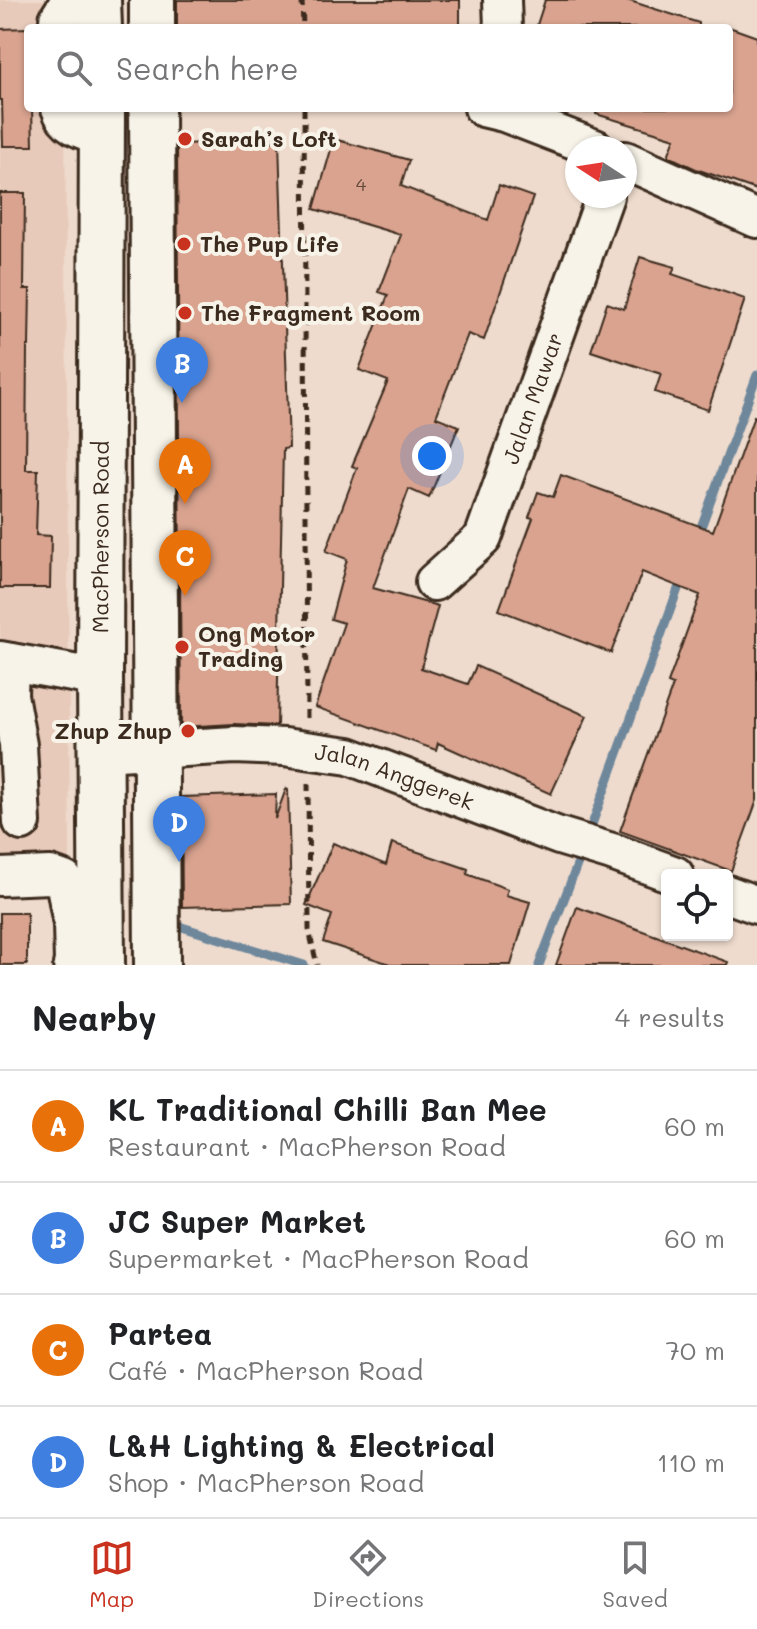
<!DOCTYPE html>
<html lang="en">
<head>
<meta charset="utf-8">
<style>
  body { margin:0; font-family:Mali,sans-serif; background:#f2f2f2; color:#202124 }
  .controls { position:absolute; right:24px; bottom:24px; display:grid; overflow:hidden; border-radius:8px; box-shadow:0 2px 6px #0004 }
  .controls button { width:72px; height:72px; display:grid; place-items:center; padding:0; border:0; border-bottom:2px solid #e0e0e0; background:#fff; color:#202124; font:40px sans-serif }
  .compass { position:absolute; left:565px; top:136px; width:72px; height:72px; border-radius:50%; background:#fff; box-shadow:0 2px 6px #0004; rotate:282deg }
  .you { position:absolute; left:432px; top:456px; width:28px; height:28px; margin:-20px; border:6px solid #fff; border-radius:50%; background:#1a73e8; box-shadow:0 0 0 12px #1a73e833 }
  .badge { display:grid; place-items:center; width:52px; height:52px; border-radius:50%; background:#c8321e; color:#fff; font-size:26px; font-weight:700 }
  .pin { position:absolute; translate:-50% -66px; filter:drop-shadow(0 2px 4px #0008) }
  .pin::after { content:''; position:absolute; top:42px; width:28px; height:24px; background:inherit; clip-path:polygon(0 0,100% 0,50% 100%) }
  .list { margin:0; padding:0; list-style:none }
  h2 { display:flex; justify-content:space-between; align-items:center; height:104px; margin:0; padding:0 32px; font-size:34px }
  h2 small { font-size:26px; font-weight:400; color:#757577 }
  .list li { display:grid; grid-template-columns:52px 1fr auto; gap:24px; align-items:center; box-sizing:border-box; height:112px; padding:0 32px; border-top:2px solid #e0e0e0 }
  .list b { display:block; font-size:30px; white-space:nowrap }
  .list p { margin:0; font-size:26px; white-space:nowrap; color:#757577 }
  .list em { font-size:26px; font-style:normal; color:#757577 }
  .icon { flex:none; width:44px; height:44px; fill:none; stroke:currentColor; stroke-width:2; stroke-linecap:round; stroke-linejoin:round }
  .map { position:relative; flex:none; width:757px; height:965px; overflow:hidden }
  .search { position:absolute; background:#fff; box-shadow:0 2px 6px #0004; left:24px; right:24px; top:24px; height:88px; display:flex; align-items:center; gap:20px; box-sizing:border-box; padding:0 28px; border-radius:8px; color:#757577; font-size:30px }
  .sheet { height:552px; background:#fff }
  nav { display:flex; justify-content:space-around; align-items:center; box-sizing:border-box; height:112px; border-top:2px solid #e0e0e0; background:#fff; font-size:22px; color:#757577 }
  nav a { display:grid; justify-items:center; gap:4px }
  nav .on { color:#c8321e }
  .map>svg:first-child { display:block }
  .built { fill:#e8caba }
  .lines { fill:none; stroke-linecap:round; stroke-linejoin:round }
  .stream { stroke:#6e879b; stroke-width:9 }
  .building { fill:#d9a38f; stroke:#3b2a1e; stroke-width:2 }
  .minor-casing { stroke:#3b2a1e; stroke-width:42 }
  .major-casing { stroke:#3b2a1e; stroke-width:50 }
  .path { stroke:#3b2a1e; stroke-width:5; stroke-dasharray:8 6; stroke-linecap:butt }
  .minor { stroke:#f7f3e8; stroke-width:36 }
  .major { stroke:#f7f3e8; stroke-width:44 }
  .poi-dot { fill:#c8321e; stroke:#f7f3e8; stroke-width:3 }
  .labels { text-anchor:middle; stroke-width:8; stroke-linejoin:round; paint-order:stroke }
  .number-label { font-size:18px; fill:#62483a }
  .poi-label { font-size:22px; font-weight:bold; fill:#3b2a1e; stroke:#f7f3e8; text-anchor:start }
  .street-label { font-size:22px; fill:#3b2a1e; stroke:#f7f3e8 }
</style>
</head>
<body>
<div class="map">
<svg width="757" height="965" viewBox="0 0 757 965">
  <rect width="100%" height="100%" fill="#eedbcd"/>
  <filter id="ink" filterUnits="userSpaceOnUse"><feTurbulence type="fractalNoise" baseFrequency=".0125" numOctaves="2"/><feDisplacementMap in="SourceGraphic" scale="16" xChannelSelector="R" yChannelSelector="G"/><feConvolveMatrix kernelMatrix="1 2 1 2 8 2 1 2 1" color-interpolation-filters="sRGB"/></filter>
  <g filter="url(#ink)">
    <path class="built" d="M0 0H65V28H28V108H65L70 859 0 862Z"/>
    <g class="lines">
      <path class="stream" d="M697 538 757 375
        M587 838 682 578
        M182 927 304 965
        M539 965 582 852"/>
    </g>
    <path class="building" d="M177 0H460V28H177Z
      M545 0H627L699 23V28H536Z
      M729 27 757 37V190L696 169 668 156 675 138 596 114V108H729Z
      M28 28V108H32L33 146H3L2 100H0V29Z
      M334 139 409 160 401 186 488 220 499 185 533 197 484 340 468 334 436 417 459 426 429 498 409 489 373 588 438 606 421 668 468 684 476 666 587 716 551 794 438 743 436 750 315 707 344 623 331 619 347 559 326 551 357 468 352 466 388 381 359 370 388 295 379 292 401 235 314 209Z
      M279 141 289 448 283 449 277 726 234 724 181 727 177 144Z
      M0 193H25L24 289H30L29 346H27L26 470H38L36 535 51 536 50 588H0Z
      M640 257 675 267 672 274 745 299 708 410 655 392 661 374 591 351 607 303 624 309Z
      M754 416 757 417V800L731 871 620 831 673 685 668 683 700 595 642 572 611 653 499 610 533 518 529 517 538 492 553 497 561 475 713 531Z
      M286 789 288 790 291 904 182 907 181 797 276 794 275 819Z
      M333 843 386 865 392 843 468 869 467 874 508 889 506 895 530 902 511 965H393L323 942 332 915 306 905Z
      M577 907 728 962 727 965H556Z
      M0 913H27V965H0Z"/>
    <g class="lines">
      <defs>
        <g id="minor">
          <path d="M502 0 503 28"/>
          <path d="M58 28V19L70 0"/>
          <path d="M60 108C66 127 85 131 102 137"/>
          <path d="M483 108 504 113 595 148"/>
          <path d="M625 160 757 219"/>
          <path id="s1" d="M434 582 483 538 605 196"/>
          <path d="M0 660 100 678"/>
          <path d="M10 662 9 695 18 745 22 822"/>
          <path id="s2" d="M101 753 235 745 284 747 349 756 559 836 612 852 675 875"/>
          <path d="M0 877 50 875 64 880 72 924 73 962 72 965"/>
          <path d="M727 894 757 905"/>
        </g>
        <g id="major">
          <path d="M98 0 99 28"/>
          <path d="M152 0V28"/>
          <path d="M152 108 157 965"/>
          <path id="s3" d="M102 965 100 678 102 108"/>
        </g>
      </defs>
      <use href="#minor" class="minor-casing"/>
      <use href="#major" class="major-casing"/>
      <path class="path" d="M302 0 303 28
        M304 108 307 721
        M308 783 309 930 317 965"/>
      <use href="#minor" class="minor"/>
      <use href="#major" class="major"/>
    </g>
  </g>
  <g class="poi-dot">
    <circle cx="185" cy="139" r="8"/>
    <circle cx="184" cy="244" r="8"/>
    <circle cx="185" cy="313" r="8"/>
    <circle cx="182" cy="647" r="8"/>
    <circle cx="188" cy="731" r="8"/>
  </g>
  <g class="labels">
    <g class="number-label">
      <text x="361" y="191">4</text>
    </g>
    <g class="poi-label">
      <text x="201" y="147">Sarah’s Loft</text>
      <text x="200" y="252">The Pup Life</text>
      <text x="201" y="321">The Fragment Room</text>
      <text x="198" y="642">Ong Motor<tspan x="198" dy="25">Trading</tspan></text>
      <text x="172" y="739" text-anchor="end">Zhup Zhup</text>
    </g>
    <g class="street-label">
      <text dy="8" stroke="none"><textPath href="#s1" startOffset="214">Jalan Mawar</textPath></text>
      <text dy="8" stroke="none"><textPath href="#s3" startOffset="428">MacPherson Road</textPath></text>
      <text dy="8" stroke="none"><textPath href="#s2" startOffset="298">Jalan Anggerek</textPath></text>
    </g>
  </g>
</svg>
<div class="controls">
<button><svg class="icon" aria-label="locate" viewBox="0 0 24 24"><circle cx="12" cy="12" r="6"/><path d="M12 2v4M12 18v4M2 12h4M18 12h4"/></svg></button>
</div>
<svg class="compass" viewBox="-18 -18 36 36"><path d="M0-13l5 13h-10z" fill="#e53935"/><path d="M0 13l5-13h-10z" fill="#757577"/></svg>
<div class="you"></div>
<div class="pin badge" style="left:185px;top:504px;background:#e8710a">A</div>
<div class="pin badge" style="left:182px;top:403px;background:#3f7fe0">B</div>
<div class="pin badge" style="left:185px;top:596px;background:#e8710a">C</div>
<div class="pin badge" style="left:179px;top:862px;background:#3f7fe0">D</div>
<div class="search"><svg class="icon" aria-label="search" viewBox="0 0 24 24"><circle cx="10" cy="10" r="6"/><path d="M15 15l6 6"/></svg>Search here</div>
</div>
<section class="sheet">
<h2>Nearby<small>4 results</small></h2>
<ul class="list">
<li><span class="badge" style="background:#e8710a">A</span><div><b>KL Traditional Chilli Ban Mee</b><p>Restaurant · MacPherson Road</p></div><em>60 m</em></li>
<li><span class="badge" style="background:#3f7fe0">B</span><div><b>JC Super Market</b><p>Supermarket · MacPherson Road</p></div><em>60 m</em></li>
<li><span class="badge" style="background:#e8710a">C</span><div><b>Partea</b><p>Café · MacPherson Road</p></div><em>70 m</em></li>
<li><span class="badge" style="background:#3f7fe0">D</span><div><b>L&amp;H Lighting &amp; Electrical</b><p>Shop · MacPherson Road</p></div><em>110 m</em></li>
</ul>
</section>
<nav>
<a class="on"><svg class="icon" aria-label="map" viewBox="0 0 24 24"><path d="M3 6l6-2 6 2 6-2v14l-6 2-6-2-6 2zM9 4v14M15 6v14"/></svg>Map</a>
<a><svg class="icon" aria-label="directions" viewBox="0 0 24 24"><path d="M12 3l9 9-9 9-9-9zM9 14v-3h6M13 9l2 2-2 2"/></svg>Directions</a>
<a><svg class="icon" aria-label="saved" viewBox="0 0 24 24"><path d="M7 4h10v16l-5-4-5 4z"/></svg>Saved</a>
</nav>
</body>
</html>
